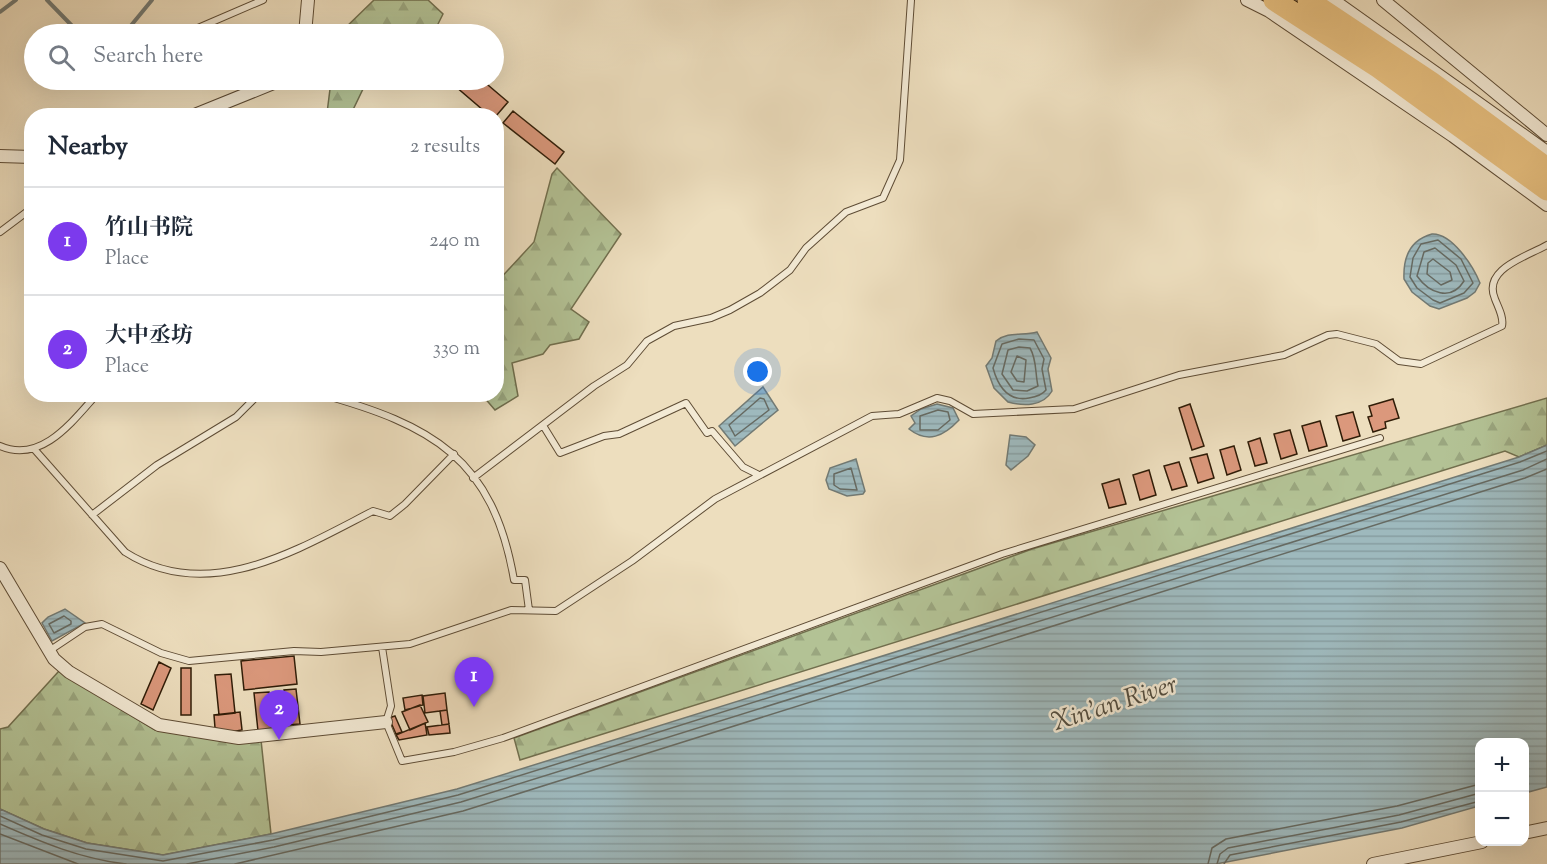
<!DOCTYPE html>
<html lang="en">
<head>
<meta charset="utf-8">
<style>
  body { margin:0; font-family:"Sorts Mill Goudy","Noto Serif SC",serif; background:#f2f2f3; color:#1f2937 }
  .controls { position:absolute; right:18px; bottom:18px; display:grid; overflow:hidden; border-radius:12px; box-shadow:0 6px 24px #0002 }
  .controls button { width:54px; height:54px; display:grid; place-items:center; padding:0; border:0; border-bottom:2px solid #e0e1e3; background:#fff; color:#1f2937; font:30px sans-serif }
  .you { position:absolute; left:758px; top:372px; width:21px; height:21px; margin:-15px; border:4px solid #fff; border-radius:50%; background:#1a73e8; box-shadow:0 0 0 9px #1a73e833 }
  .badge { display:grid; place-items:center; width:39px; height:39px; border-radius:50%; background:#7c3aed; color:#fff; font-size:20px; font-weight:700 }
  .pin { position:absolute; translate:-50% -50px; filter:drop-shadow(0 2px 3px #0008) }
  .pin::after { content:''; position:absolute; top:32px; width:21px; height:18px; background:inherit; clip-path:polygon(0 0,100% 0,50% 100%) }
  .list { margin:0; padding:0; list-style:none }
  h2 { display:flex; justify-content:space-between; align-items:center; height:78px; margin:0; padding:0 24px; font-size:26px }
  h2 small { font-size:20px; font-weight:400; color:#747a83 }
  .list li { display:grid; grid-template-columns:39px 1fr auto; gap:18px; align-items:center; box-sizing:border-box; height:108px; padding:0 24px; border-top:2px solid #e0e1e3 }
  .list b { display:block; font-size:22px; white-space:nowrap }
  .list p { margin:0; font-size:20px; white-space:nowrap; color:#747a83 }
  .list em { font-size:20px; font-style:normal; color:#747a83 }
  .icon { flex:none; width:33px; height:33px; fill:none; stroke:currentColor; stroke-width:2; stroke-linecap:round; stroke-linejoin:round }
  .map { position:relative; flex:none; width:1547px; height:864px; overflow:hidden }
  .search { position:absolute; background:#fff; box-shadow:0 6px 24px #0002; left:24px; top:24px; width:480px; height:66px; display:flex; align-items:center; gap:15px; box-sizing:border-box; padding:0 21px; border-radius:33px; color:#747a83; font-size:22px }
  .panel { position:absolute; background:#fff; box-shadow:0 6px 24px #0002; left:24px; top:108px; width:480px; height:294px; border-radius:24px }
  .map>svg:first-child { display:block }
  .forest { fill:url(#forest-firs); stroke:#716f4e; stroke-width:1.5 }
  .water { fill:url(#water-rules); stroke:#727a74; stroke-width:1.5 }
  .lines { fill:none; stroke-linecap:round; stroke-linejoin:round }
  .shore { stroke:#666a62; stroke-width:1.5 }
  .stream { stroke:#727a74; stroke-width:4 }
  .building { fill:#db987c; stroke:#2f1c07; stroke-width:1.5 }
  .lane-casing { stroke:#5e4c35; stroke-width:8 }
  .street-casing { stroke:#5e4c35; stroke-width:14 }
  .highway-casing { stroke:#2f1c07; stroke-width:23 }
  .lane { stroke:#f3ead5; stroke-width:6 }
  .street { stroke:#f3ead5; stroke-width:12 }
  .highway { stroke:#e6bf7f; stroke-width:21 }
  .labels { text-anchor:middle; stroke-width:5; stroke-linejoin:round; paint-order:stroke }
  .water-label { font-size:26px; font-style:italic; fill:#504b3e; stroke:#f3ead5 }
</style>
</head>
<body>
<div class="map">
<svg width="1547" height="864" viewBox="0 0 1547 864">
  <defs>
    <pattern id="forest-firs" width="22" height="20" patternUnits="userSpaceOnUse" patternTransform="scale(1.5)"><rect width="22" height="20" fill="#b3c295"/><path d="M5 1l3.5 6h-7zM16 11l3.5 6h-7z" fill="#9aa67f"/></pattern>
    <pattern id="water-rules" width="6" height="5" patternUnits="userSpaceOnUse" patternTransform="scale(1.5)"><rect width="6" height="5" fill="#9eb9bd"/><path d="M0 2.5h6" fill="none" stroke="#889ea1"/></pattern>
  </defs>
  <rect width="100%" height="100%" fill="#eddebe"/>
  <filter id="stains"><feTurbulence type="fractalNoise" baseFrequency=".00333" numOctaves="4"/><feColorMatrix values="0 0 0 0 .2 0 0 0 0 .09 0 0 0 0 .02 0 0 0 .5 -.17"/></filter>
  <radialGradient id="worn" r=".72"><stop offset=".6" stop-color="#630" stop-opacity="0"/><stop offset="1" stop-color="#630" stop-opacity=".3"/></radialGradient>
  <path class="forest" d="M374 0H428L443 14 433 34H339Z
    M297 80H371L364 87 350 116 309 115 310 111 327 113 330 89 297 85Z
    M557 168 621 234 571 309 589 322 579 339 550 345 543 354 512 363 518 396 495 410 483 396 477 400 470 395 496 394 497 282 534 242 552 174Z
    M1547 398V445L1519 457 1505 451 520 760 514 738 1032 549Z
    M59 671 155 730 235 743 261 740 271 834 163 855 87 843 44 829 0 809V729L8 727Z"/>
  <path class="water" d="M1432 234C1452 233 1473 266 1480 283L1475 292 1467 298 1439 309 1430 306 1412 292 1404 279C1403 257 1410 240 1432 234Z
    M1037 332 1051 358 1048 369 1052 391C1043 407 1023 406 1008 402L994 388 986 366 992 358 996 341C1008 331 1023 336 1037 332Z
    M763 387 778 410 735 446 719 426Z
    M937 404 953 408 959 420C944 436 928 444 909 429L915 423 911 416 921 409Z
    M1010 435 1026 437 1035 445 1028 456 1011 470 1006 465Z
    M1547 445V787L1525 793 1524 742H1480L1479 806 1402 828 1216 864H0V809L44 829 87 843 163 855 271 834 457 789 1519 457Z
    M856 459 865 491 863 494 847 496 829 489 826 480 830 468Z
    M65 609 85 623 52 641 42 623 48 617Z"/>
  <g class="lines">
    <path class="shore" d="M1438 240 1461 259 1473 283 1464 293 1440 303 1433 300 1417 288 1410 277 1413 258 1421 244Z
      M1435 248 1456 265 1464 281C1451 302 1429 293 1417 276L1424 252Z
      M1433 259 1450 272 1452 280 1441 285 1427 274 1428 263Z
      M1019 339 1034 340 1044 359 1042 369 1046 390C1042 395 1036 397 1029 398 1008 402 998 386 993 368L1002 344Z
      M1019 347 1030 348C1037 360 1035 373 1038 386L1027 391 1013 390 1002 374 1008 350Z
      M1017 356 1026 360 1024 382 1017 381 1011 372Z
      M760 398 764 399 769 410 735 436 729 425Z
      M938 410 948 412 950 420 938 430H920V416Z
      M851 468 857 490 840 489 834 485V474Z
      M64 616 71 621V624L54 633 49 624Z
      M0 816 42 835 86 849 163 861 273 840 458 795 1520 462 1547 451
      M0 824C41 842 81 859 126 864
      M0 834 78 864
      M187 864 274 847 461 802 1523 470 1547 459
      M235 864 463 811 1525 478 1547 469
      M1208 864 1212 848 1226 839 1397 806 1480 784
      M1217 864 1220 854 1228 848 1399 815 1480 793
      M1224 864 1230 855 1401 822 1480 801"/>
    <path class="stream" d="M47 0 80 34
      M0 12 16 0
      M124 34 152 0"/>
  </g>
  <path class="building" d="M448 80H482L508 102 496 116H490Z
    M513 111 564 152 555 164 503 123Z
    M1393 399 1399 418 1385 422 1386 428 1373 432 1368 417 1372 416 1369 406Z
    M1190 404 1204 446 1192 450 1179 408Z
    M1353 412 1360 436 1343 441 1336 416Z
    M1320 421 1327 446 1309 451 1302 426Z
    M1290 430 1297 454 1281 459 1274 434Z
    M1260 438 1267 463 1255 466 1248 442Z
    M1234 446 1241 470 1227 475 1220 450Z
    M1207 454 1214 478 1198 483 1190 458Z
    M1179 462 1187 486 1172 490 1164 466Z
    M1149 470 1156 495 1140 500 1133 475Z
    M1119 479 1126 504 1109 508 1102 484Z
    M294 656 297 684 244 690 241 661Z
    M159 662 171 668 153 710 141 704Z
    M181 668H191V715H181Z
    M231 674 235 713 219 715 215 675Z
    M296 689 300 724 287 725 284 690Z
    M269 692 273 729 258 731 254 693Z
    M445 693 447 710 425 713 423 696Z
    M422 695 423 705 405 710 403 698Z
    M420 705 428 722 410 730 402 712Z
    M447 710 449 724 442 725 440 711Z
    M240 712 242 730 230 732 215 728 214 715Z
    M395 716 402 732 396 734 389 718Z
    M425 723 427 735 399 740 396 735Z
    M449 724 450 733 429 735 427 727Z"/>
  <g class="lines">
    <defs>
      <path id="lane" d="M184 34 263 0
        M0 232 32 208
        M320 394C432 425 493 458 514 580H525L529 610
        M544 427 560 453 604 436 619 434 686 403 707 433 712 431 743 467 757 474
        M0 446C41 464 72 422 97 394
        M35 450 125 552C208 605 297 550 373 511L390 516 405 504 454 454
        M473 478 594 386 627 365 647 341 674 326 711 318 730 310 760 293 790 270 806 248 846 212 883 198 900 160 911 0
        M92 515 157 465 236 417 259 394
        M382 647 391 706 386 722 402 761 454 752 503 738 1002 554 1380 438
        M49 651 85 627 102 624 161 653 189 661 294 651 321 652 410 644 511 610 556 611 632 561 715 499 872 416 899 414 937 398 950 401 973 414 1074 409 1179 375 1284 355 1328 335 1337 334 1376 344 1399 361 1421 364 1502 326C1504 317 1498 307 1495 299 1482 269 1526 257 1547 245"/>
      <path id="street" d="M1247 0 1269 11 1453 136 1547 205
        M1333 0 1547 152
        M1383 0 1547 135
        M305 34 308 0
        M192 116 281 80
        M0 156 32 157
        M0 568 54 659 69 672 159 725 239 738 386 722
        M1524 833 1547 828
        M1373 864 1482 842"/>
      <path id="highway" d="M1274 0 1379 68 1547 190
        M1308 0 1431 82 1547 168"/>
    </defs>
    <use href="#lane" class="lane-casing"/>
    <use href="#street" class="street-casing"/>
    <use href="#highway" class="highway-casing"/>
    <use href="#lane" class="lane"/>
    <use href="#street" class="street"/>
    <use href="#highway" class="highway"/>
  </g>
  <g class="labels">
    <g class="water-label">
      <text transform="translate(1114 702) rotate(-18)" y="9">Xin’an River</text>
    </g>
  </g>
  <rect width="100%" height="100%" filter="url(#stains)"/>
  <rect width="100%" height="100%" fill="url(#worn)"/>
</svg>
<div class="controls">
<button>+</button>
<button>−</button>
</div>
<div class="you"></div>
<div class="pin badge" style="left:474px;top:707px">1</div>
<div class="pin badge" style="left:279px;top:740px">2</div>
<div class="search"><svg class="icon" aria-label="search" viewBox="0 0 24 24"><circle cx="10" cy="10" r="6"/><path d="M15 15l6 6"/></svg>Search here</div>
<section class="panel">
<h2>Nearby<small>2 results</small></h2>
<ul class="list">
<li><span class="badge">1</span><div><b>竹山书院</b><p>Place</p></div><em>240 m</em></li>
<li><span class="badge">2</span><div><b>大中丞坊</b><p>Place</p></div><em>330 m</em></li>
</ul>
</section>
</div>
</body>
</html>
